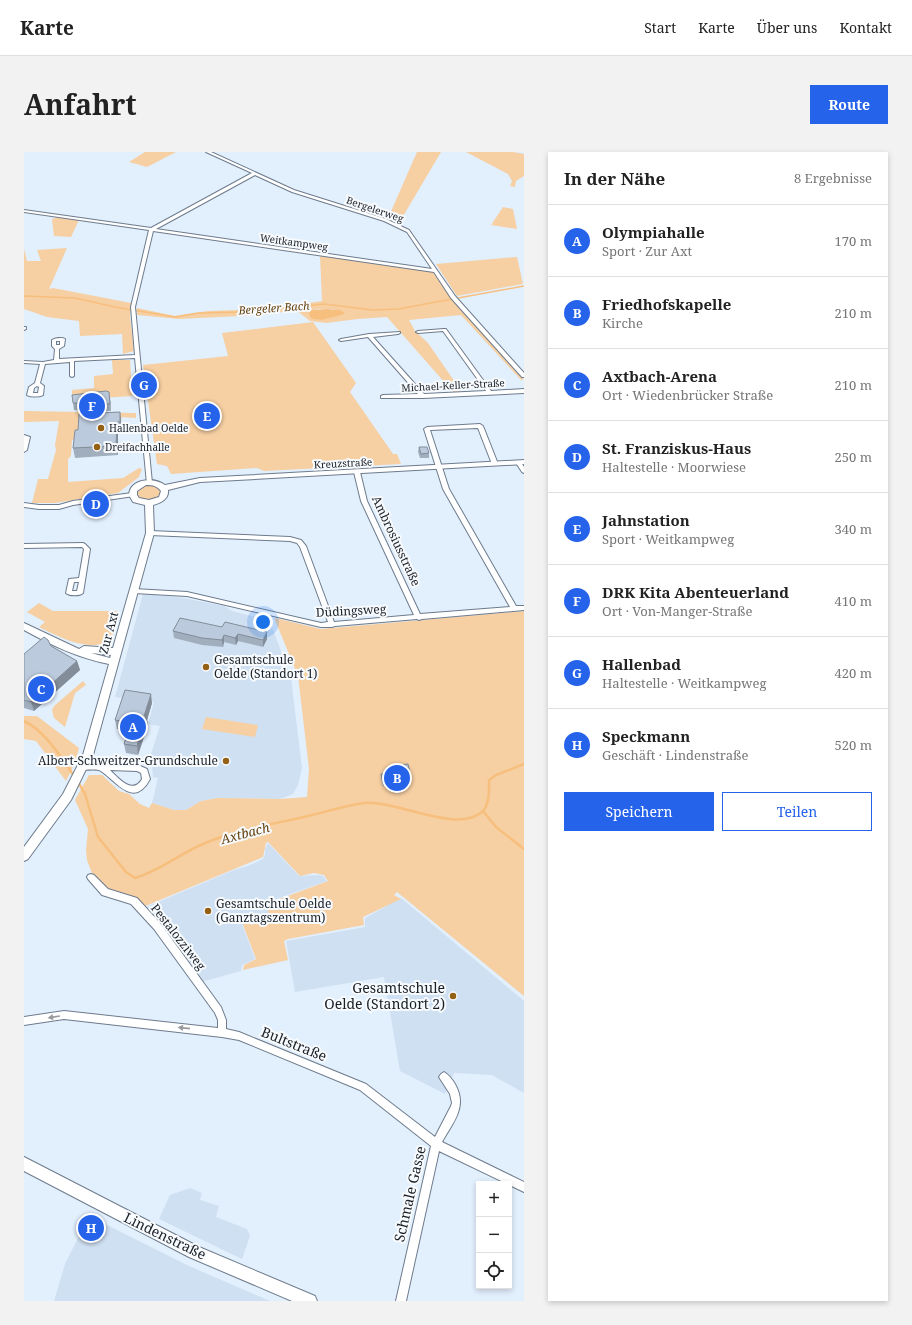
<!DOCTYPE html>
<html lang="de">
<head>
<meta charset="utf-8">
<style>
  body { margin:0; font-family:"Noto Serif",serif; background:#f2f2f2; color:#222 }
  .controls { position:absolute; right:12px; bottom:12px; display:grid; overflow:hidden; border-radius:0px; box-shadow:0 2px 6px #0003 }
  .controls button { width:36px; height:36px; display:grid; place-items:center; padding:0; border:0; border-bottom:1px solid #e0e0e0; background:#fff; color:#222; font:20px sans-serif }
  .you { position:absolute; left:239px; top:470px; width:14px; height:14px; margin:-10px; border:3px solid #fff; border-radius:50%; background:#1a73e8; box-shadow:0 0 0 6px #1a73e833 }
  .badge { display:grid; place-items:center; width:26px; height:26px; border-radius:50%; background:#2563eb; color:#fff; font-size:13px; font-weight:700 }
  .pin { position:absolute; translate:-50% -50%; border:2px solid #fff; box-shadow:0 1px 4px #0006 }
  .list { margin:0; padding:0; list-style:none }
  h2 { display:flex; justify-content:space-between; align-items:center; height:52px; margin:0; padding:0 16px; font-size:17px }
  h2 small { font-size:13px; font-weight:400; color:#767676 }
  .list li { display:grid; grid-template-columns:26px 1fr auto; gap:12px; align-items:center; box-sizing:border-box; height:72px; padding:0 16px; border-top:1px solid #e0e0e0 }
  .list b { display:block; font-size:15px; white-space:nowrap }
  .list p { margin:0; font-size:13px; white-space:nowrap; color:#767676 }
  .list em { font-size:13px; font-style:normal; color:#767676 }
  .actions { display:flex; gap:8px; padding:12px 16px }
  .actions a { flex:1; padding:9px 0; border:1px solid #2563eb; border-radius:0px; text-align:center; font-size:14px; color:#2563eb }
  .actions .main { background:#2563eb; color:#fff }
  .icon { flex:none; width:22px; height:22px; fill:none; stroke:currentColor; stroke-width:2; stroke-linecap:round; stroke-linejoin:round }
  .map { position:relative; flex:none; width:500px; height:1149px; overflow:hidden; border-radius:0px }
  header { display:flex; align-items:center; gap:24px; box-sizing:border-box; height:56px; padding:0 20px; background:#fff; border-bottom:1px solid #e0e0e0 }
  header strong { font-size:19px }
  nav { display:flex; gap:22px; margin-inline-start:auto; font-size:14px }
  .intro { display:flex; align-items:center; justify-content:space-between; box-sizing:border-box; height:96px; padding:0 24px }
  h1 { margin:0; font-size:28px }
  .button { padding:10px 18px; border-radius:0px; background:#2563eb; color:#fff; font-size:14px; font-weight:700 }
  main { display:flex; gap:24px; padding:0 24px }
  aside { flex:1; background:#fff; border-radius:0px; box-shadow:0 2px 6px #0003 }
  .map>svg:first-child { display:block }
  .built { fill:#cfe0f2 }
  .green { fill:#f6cfa2; fill-rule:evenodd }
  .water { fill:#f7bf7d }
  .lines { fill:none; stroke-linecap:round; stroke-linejoin:round }
  .stream-far1 { stroke:#f7bf7d; stroke-width:1.5 }
  .stream { stroke:#f7bf7d; stroke-width:2.5 }
  .street-casing { stroke:#6d7b8c; stroke-width:2 }
  .secondary-casing { stroke:#6d7b8c; stroke-width:2 }
  .street { fill:#fff; fill-rule:evenodd }
  .secondary { fill:#fff; fill-rule:evenodd }
  .wall { fill:#a1aebd }
  .shaded-wall { fill:#838d9a }
  .building { fill:#bbcadc; stroke:#838d9a }
  .oneway { fill:#989a9d }
  .poi-dot { fill:#946015; stroke:#f8fbfe; stroke-width:1.5 }
  .labels { text-anchor:middle; stroke-width:4; stroke-linejoin:round; paint-order:stroke }
  .far-street-label { font-size:10px; fill:#1a1f26; stroke:#f8fbfe }
  .far-poi-label { font-size:10px; fill:#1a1f26; stroke:#f8fbfe; text-anchor:start }
  .far-water-label { font-size:11px; font-style:italic; fill:#67420f; stroke:#f8fbfe }
  .street-label { font-size:12px; fill:#1a1f26; stroke:#f8fbfe }
  .poi-label { font-size:12px; fill:#1a1f26; stroke:#f8fbfe; text-anchor:start }
  .water-label { font-size:13px; font-style:italic; fill:#67420f; stroke:#f8fbfe }
  .near-poi-label { font-size:14px; fill:#1a1f26; stroke:#f8fbfe; text-anchor:end }
  .near-street-label { font-size:14px; fill:#1a1f26; stroke:#f8fbfe }
</style>
</head>
<body>
<header>
<strong>Karte</strong>
<nav><a>Start</a><a>Karte</a><a>Über uns</a><a>Kontakt</a></nav>
</header>
<div class="intro"><h1>Anfahrt</h1><a class="button">Route</a></div>
<main>
<div class="map">
<svg width="500" height="1149" viewBox="0 0 500 1149">
  <rect width="100%" height="100%" fill="#e2effd"/>
  <path class="built" d="M119 442 154 445 200 454 208 459 242 468 248 475 267 526 278 616 274 633 269 642 256 647 194 646 177 649 162 658H150L128 651 134 626 129 625 127 602 136 574 124 572 130 550 91 545Z
    M244 691 275 724 295 723 299 724 303 729 241 751 246 765 227 772 222 762 215 764 231 807 218 813 217 819 177 830 136 772 122 755 210 718 224 714 239 707 241 702V697Z
    M377 746 500 849V941L468 923 430 921 421 942 376 919 360 825 271 840 262 789 341 775V766Z
    M166 1036 178 1041 176 1048 195 1054 192 1065 223 1077 226 1084 218 1107 135 1067 146 1043Z
    M65 1064 165 1114 246 1149H30L41 1112Z"/>
  <path class="green" d="M121 0H152L123 15 105 10Z
    M393 0H417L378 66 365 64Z
    M442 0H489L500 2V24L492 29 491 35 486 34 488 29 484 22Z
    M479 55 489 57 493 77 467 73Z
    M34 65 55 68 47 85 30 84 28 67Z
    M43 96 25 137 29 136 107 151 106 165 110 199 99 202 98 182 56 184 55 169 23 165 0 157V97L3 109H17L13 98Z
    M296 104 410 120 429 149 499 226 498 229 437 163 385 168 391 179 404 191 437 239 429 240 363 165 334 167 302 171 286 169 272 158 238 163 155 167 113 163V156L151 164 184 159 246 157 298 149ZM295 157H311L309 165 295 168 290 158Z
    M493 105 499 132 433 144 412 112Z
    M289 170 332 231 326 240 369 302H373L377 312 240 319 233 316 147 322 143 314 133 312 119 213 204 204 198 181Z
    M88 208H106L108 244 48 248V238L70 236V224L89 222Z
    M0 259 112 261V266L98 265 97 269 48 288 47 304 44 307V330L99 326 115 316 118 317 115 325 94 341 31 351H8L14 327H24L32 298 31 293 35 269 0 270Z
    M120 333 133 334 138 340C134 352 119 350 112 344L113 338Z
    M15 451 29 459H94C93 465 93 474 91 480 78 508 33 484 15 475L21 470 3 460Z
    M500 459V844L373 740 370 743 377 747 339 765 340 773 264 787 260 789 264 808 219 818 220 813 232 807 216 765 221 763 227 773 246 766 242 752 304 729 300 723 290 721 276 724 244 690 242 691 239 705 119 755 84 738 69 724 63 708 62 699 64 677 51 648 65 623H78L95 639 105 642 116 652 125 656 128 651 150 658H162L177 649 194 646 256 647 283 645 285 617 274 524 251 468V466L297 477Z
    M59 529 62 533 51 541 41 575 30 566 28 558 30 554Z
    M0 564H13L55 596 50 613 42 629 12 589 0 587Z
    M182 565 234 573 231 585 178 577Z"/>
  <path class="water" d="M302 157 316 158 321 161 317 163 298 168 289 167 286 165 285 160 290 158Z"/>
  <g class="lines">
    <path class="stream-far1" d="M0 144 51 146 91 155 151 165 174 161 221 160 300 152 349 158 374 157 500 134"/>
    <path class="stream" d="M0 569C21 579 37 605 50 624
      M54 630 61 642 74 685 102 720 111 726C136 719 155 702 179 692 211 678 250 672 284 664 302 660 323 653 340 651 373 648 432 682 458 660 466 652 465 638 465 628L472 623 500 612
      M459 659 472 675 500 697"/>
    <defs>
      <path id="street" d="M182 0H187L270 38 362 67 385 78 431 144 500 221V225H498L427 146 410 120 129 79 111 155 128 331 125 333 123 332 111 206 50 209V224L48 225 46 224V210L21 212 16 231 20 234 19 243C15 245 7 245 3 243L5 235 11 231 16 212 0 211V209L19 210 30 208 31 197 28 194V188C31 186 38 185 41 187L40 194 35 197V207L111 203 107 155 125 78 0 60V58L127 76 228 21ZM231 23 268 40 360 69 383 80 408 117 132 77ZM32 189H36V193H32ZM13 234 15 235 14 241H9L10 236Z
        M0 175H2V177L0 178Z
        M420 177H422L467 239 500 237V241L399 246H357V244L359 243 394 242 344 185 317 189 315 188 317 187 345 182 376 180V181L374 182 349 185 400 242 462 239 419 179 394 181 392 180 394 179Z
        M456 272 459 274 474 312 473 313H469L468 312 454 276 406 278 425 337 492 454H500V458L398 467 395 468 393 467 311 474 308 475H297L163 444 110 441 107 439 110 437 163 440 297 471 304 470 276 395 273 391 266 389 126 383 123 381 126 379 266 385 277 388 282 394 310 470 390 463 337 349 330 320 333 318 336 320 343 349 396 462 486 455 419 337 400 277 403 275Z
        M0 283 6 285 3 298 0 300Z
        M495 309 497 310 500 315V321L498 320 492 311Z
        M108 341 110 342V344L49 353 35 357H15L0 355V351L15 353H35L49 349Z
        M59 391 61 392 66 397 59 441C56 444 45 444 42 441L45 427 55 426 60 397 58 395 0 396V392ZM50 430H55L53 439H48Z
        M58 612 114 613 123 617 126 627C110 657 93 630 77 619 72 616 62 619 55 617L54 615 55 613ZM86 618 113 619 117 621 118 627C109 643 95 627 86 618Z
        M67 722 70 723 84 737 113 746 136 771 197 855 202 868V877L215 880 342 932 411 985 427 954 428 951 426 942 415 925 417 922 420 920C425 923 428 927 431 932 444 955 429 970 418 990L500 1030V1040L415 999 382 1149H372L407 994 336 938 215 888 198 885 40 867 0 873V865L40 859 194 876V868L191 861 130 777 107 752 78 743 64 727 63 725 64 723Z"/>
      <path id="secondary" d="M500 308V312L176 330 144 338C145 347 137 351 129 353L130 381 69 603 47 648 4 707 0 709V695L39 642 59 603 85 512C54 506 27 493 0 478V471L55 497 60 494 89 496 122 381 121 353 109 350 105 343C106 326 130 325 141 333L176 326ZM122 333C129 333 133 334 137 339L135 345 125 348 115 346 113 343V339ZM67 501 87 503 86 506Z
        M0 1005 175 1095 291 1144 293 1149H268L165 1105 0 1019Z"/>
    </defs>
    <use href="#street" class="street-casing"/>
    <use href="#secondary" class="secondary-casing"/>
    <use href="#street" class="street"/>
    <use href="#secondary" class="secondary"/>
  </g>
  <path class="wall" d="M85 240 86 247 87 259 50 258 49 251Z
    M96 260 97 270V279H94V303L51 306 49 296 54 278Z
    M395 295 405 301V306H396L394 300Z
    M156 466 243 487 239 495 214 489 212 493 200 490 199 495 178 493 150 486 149 479Z
    M27 494 53 509 56 518 10 559 0 556V502Z
    M128 551 123 568 124 573 114 603 102 601 100 592 104 579 93 577 91 568Z
    M376 613 387 625 386 629 372 631V633L359 634 357 626V622L366 621V618L376 617Z"/>
  <path class="shaded-wall" d="M85 240 86 247 87 259 86 252Z
    M96 260 97 270V279L96 270Z
    M93 270 94 279V303L92 294Z
    M243 480V487L239 495V488Z
    M214 482V489L212 493 211 486Z
    M200 483V490L199 495 198 488Z
    M53 509 56 518 10 559 7 550Z
    M127 542 128 551 123 568 124 573 114 603 113 594 120 564Z"/>
  <path class="building" d="M82 239 85 240 86 252 49 251 48 243Z
    M96 260V270H93L92 294 49 296 51 278H54L55 262Z
    M395 295H403L405 301 397 302Z
    M156 466 198 475 201 470 243 480 239 488 214 482 211 486 200 483 198 488 178 486 149 479Z
    M20 485 24 488 27 494 53 509 7 550 0 548V502Z
    M101 538 127 542 120 564H122L113 594 100 592 107 571 91 568Z
    M384 612 387 625 372 627V629L359 630 357 622 367 621 366 618 377 617 376 613Z"/>
  <defs><path id="oneway-solid" d="M-6-.8H1V-3.2L6.5 0L1 3.2V.8H-6Z"/></defs>
  <g class="oneway">
    <use href="#oneway-solid" transform="translate(30 865) rotate(171)"/>
    <use href="#oneway-solid" transform="translate(160 876) rotate(-174)"/>
  </g>
  <g class="poi-dot">
    <circle cx="77" cy="276" r="4"/>
    <circle cx="73" cy="295" r="4"/>
    <circle cx="182" cy="515" r="4"/>
    <circle cx="202" cy="609" r="4"/>
    <circle cx="184" cy="759" r="4"/>
    <circle cx="429" cy="844" r="4"/>
  </g>
  <g class="labels">
    <g class="far-street-label">
      <text transform="translate(351 57) rotate(19)" y="4">Bergelerweg</text>
      <text transform="translate(270 90) rotate(8)" y="4">Weitkampweg</text>
      <text transform="translate(429 233) rotate(-3)" y="4">Michael-Keller-Straße</text>
      <text transform="translate(319 311) rotate(-3)" y="4">Kreuzstraße</text>
    </g>
    <g class="far-poi-label">
      <text x="85" y="280">Hallenbad Oelde</text>
      <text x="81" y="299">Dreifachhalle</text>
    </g>
    <g class="far-water-label">
      <text transform="translate(250 156) rotate(-4)" y="4">Bergeler Bach</text>
    </g>
    <g class="street-label">
      <text transform="translate(372 389) rotate(65)" y="4">Ambrosiusstraße</text>
      <text transform="translate(327 459) rotate(-3)" y="4">Düdingsweg</text>
      <text transform="translate(85 481) rotate(-75)" y="4">Zur Axt</text>
      <text transform="translate(154 785) rotate(52)" y="4">Pestalozziweg</text>
    </g>
    <g class="poi-label">
      <text x="190" y="512">Gesamtschule<tspan x="190" dy="14">Oelde (Standort 1)</tspan></text>
      <text x="194" y="613" text-anchor="end">Albert-Schweitzer-Grundschule</text>
      <text x="192" y="756">Gesamtschule Oelde<tspan x="192" dy="14">(Ganztagszentrum)</tspan></text>
    </g>
    <g class="water-label">
      <text transform="translate(221 681) rotate(-15)" y="5">Axtbach</text>
    </g>
    <g class="near-poi-label">
      <text x="421" y="841">Gesamtschule<tspan x="421" dy="16">Oelde (Standort 2)</tspan></text>
    </g>
    <g class="near-street-label">
      <text transform="translate(270 892) rotate(22)" y="5">Bultstraße</text>
      <text transform="translate(386 1042) rotate(-77)" y="5">Schmale Gasse</text>
      <text transform="translate(141 1084) rotate(26)" y="5">Lindenstraße</text>
    </g>
  </g>
</svg>
<div class="controls">
<button>+</button>
<button>−</button>
<button><svg class="icon" aria-label="locate" viewBox="0 0 24 24"><circle cx="12" cy="12" r="6"/><path d="M12 2v4M12 18v4M2 12h4M18 12h4"/></svg></button>
</div>
<div class="you"></div>
<div class="pin badge" style="left:109px;top:575px">A</div>
<div class="pin badge" style="left:373px;top:626px">B</div>
<div class="pin badge" style="left:17px;top:537px">C</div>
<div class="pin badge" style="left:72px;top:352px">D</div>
<div class="pin badge" style="left:183px;top:264px">E</div>
<div class="pin badge" style="left:68px;top:254px">F</div>
<div class="pin badge" style="left:120px;top:233px">G</div>
<div class="pin badge" style="left:67px;top:1076px">H</div>
</div>
<aside>
<h2>In der Nähe<small>8 Ergebnisse</small></h2>
<ul class="list">
<li><span class="badge">A</span><div><b>Olympiahalle</b><p>Sport · Zur Axt</p></div><em>170 m</em></li>
<li><span class="badge">B</span><div><b>Friedhofskapelle</b><p>Kirche</p></div><em>210 m</em></li>
<li><span class="badge">C</span><div><b>Axtbach-Arena</b><p>Ort · Wiedenbrücker Straße</p></div><em>210 m</em></li>
<li><span class="badge">D</span><div><b>St. Franziskus-Haus</b><p>Haltestelle · Moorwiese</p></div><em>250 m</em></li>
<li><span class="badge">E</span><div><b>Jahnstation</b><p>Sport · Weitkampweg</p></div><em>340 m</em></li>
<li><span class="badge">F</span><div><b>DRK Kita Abenteuerland</b><p>Ort · Von-Manger-Straße</p></div><em>410 m</em></li>
<li><span class="badge">G</span><div><b>Hallenbad</b><p>Haltestelle · Weitkampweg</p></div><em>420 m</em></li>
<li><span class="badge">H</span><div><b>Speckmann</b><p>Geschäft · Lindenstraße</p></div><em>520 m</em></li>
</ul>
<div class="actions"><a class="main">Speichern</a><a>Teilen</a></div>
</aside>
</main>
</body>
</html>
